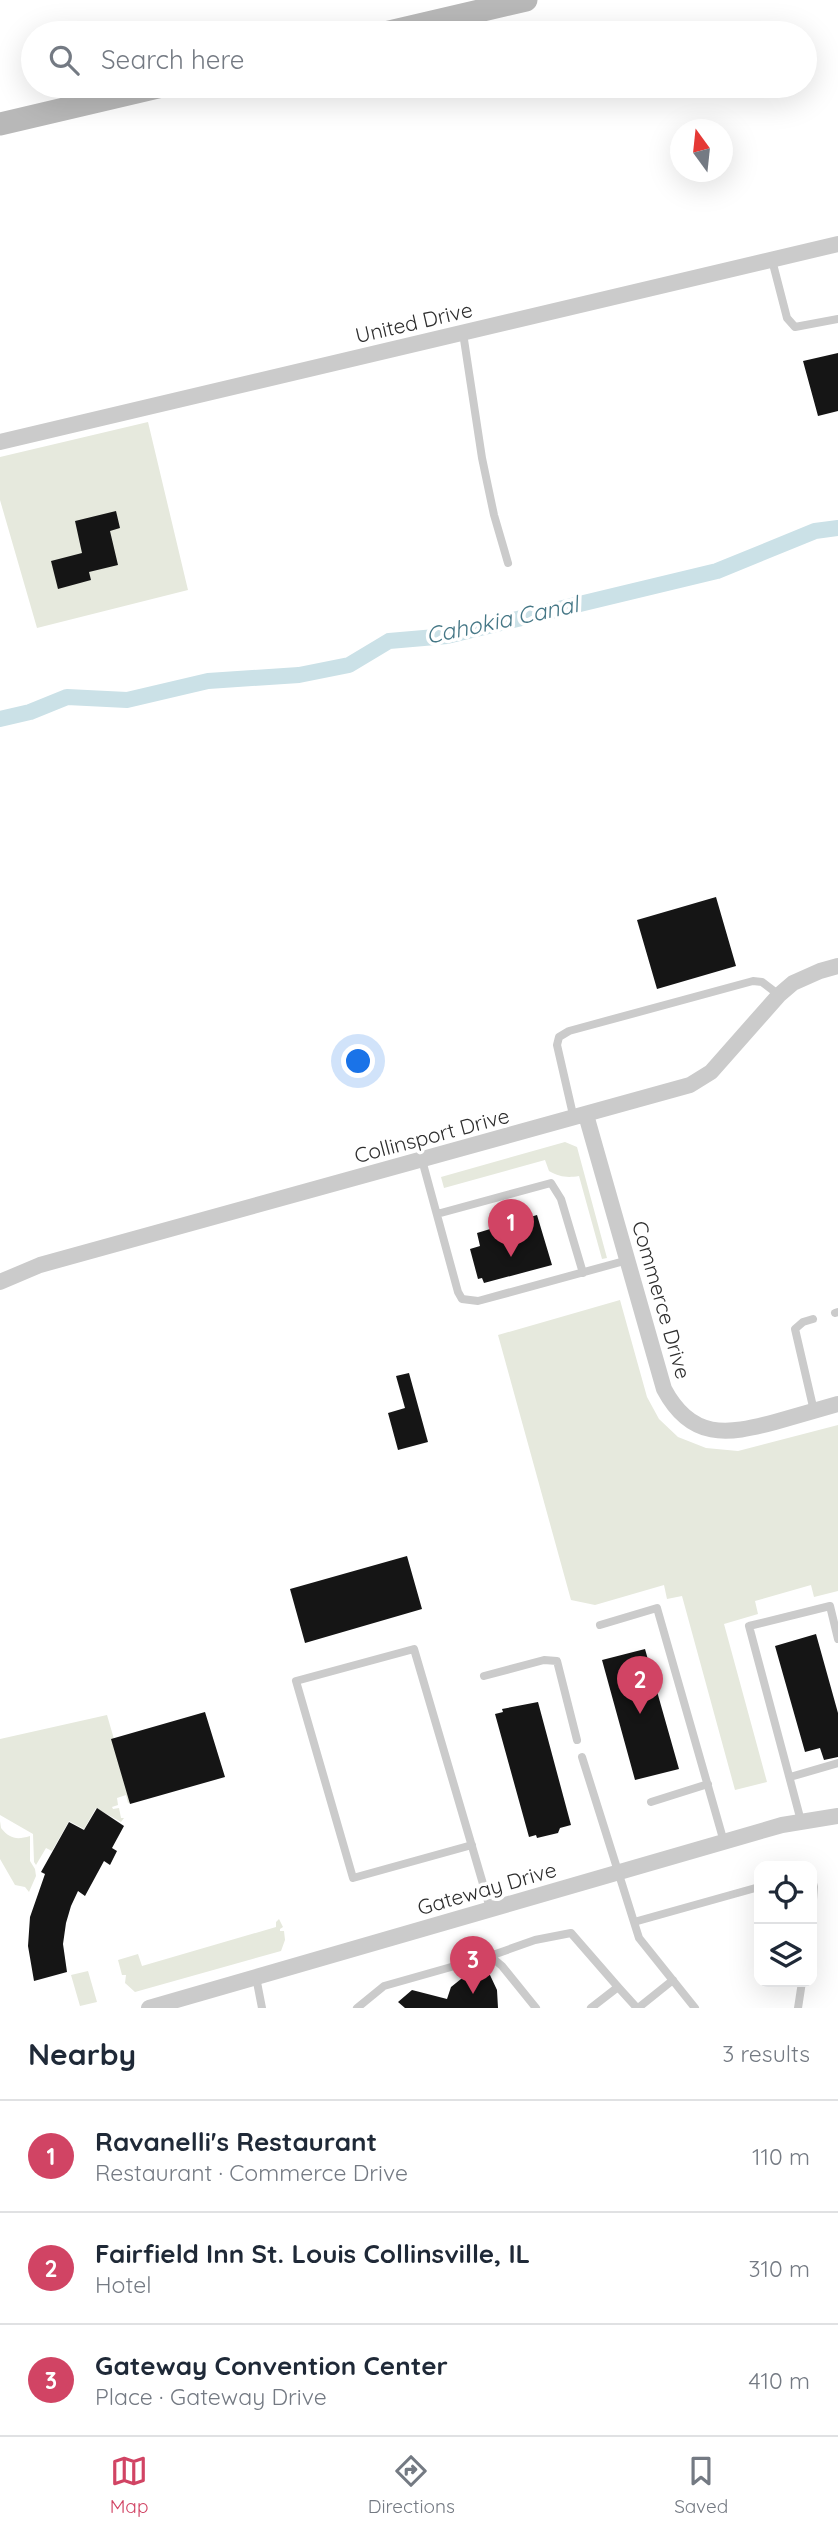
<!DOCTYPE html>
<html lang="en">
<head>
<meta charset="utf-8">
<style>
  body { margin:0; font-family:Quicksand,sans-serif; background:#f6f6f7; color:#1f2937 }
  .controls { position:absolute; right:21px; bottom:21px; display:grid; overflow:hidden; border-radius:14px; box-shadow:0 7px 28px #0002 }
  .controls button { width:63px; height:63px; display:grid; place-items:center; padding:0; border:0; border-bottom:2px solid #e0e1e3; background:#fff; color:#1f2937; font:35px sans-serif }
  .compass { position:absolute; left:670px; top:119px; width:63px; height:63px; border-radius:50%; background:#fff; box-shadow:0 7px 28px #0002; rotate:345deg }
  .you { position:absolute; left:359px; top:1062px; width:24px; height:24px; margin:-18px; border:5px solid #fff; border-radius:50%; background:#1a73e8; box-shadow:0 0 0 10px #1a73e833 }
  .badge { display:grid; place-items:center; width:46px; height:46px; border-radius:50%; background:#d14464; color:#fff; font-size:23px; font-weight:700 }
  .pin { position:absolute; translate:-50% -58px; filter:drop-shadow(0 2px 4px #0008) }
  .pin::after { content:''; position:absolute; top:37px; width:24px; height:21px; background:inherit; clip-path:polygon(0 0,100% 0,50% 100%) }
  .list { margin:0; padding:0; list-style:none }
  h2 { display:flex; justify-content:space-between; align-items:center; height:91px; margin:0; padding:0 28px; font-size:30px }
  h2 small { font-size:23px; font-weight:400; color:#747a83 }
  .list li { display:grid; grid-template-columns:46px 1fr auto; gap:21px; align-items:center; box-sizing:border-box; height:112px; padding:0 28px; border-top:2px solid #e0e1e3 }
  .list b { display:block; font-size:26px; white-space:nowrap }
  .list p { margin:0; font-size:23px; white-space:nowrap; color:#747a83 }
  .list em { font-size:23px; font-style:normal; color:#747a83 }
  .icon { flex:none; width:38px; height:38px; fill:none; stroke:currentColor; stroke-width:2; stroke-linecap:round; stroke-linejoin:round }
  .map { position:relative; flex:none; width:838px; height:2008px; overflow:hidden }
  .search { position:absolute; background:#fff; box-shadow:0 7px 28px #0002; left:21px; right:21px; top:21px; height:77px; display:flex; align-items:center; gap:18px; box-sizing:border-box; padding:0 24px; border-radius:38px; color:#747a83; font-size:26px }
  .sheet { height:427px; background:#fff }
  nav { display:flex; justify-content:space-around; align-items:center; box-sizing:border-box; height:98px; border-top:2px solid #e0e1e3; background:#fff; font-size:19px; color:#747a83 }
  nav a { display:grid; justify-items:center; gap:4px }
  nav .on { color:#d14464 }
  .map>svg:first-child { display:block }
  .green { fill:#e6e9dd }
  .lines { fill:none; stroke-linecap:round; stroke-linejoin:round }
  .canal { stroke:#cbe1e7; stroke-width:16 }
  .building { fill:#151515 }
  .service { stroke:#cbcbcb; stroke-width:8 }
  .minor { stroke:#cbcbcb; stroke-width:16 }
  .secondary { stroke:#b8b8b8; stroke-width:23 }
  .labels { text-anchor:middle; stroke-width:7; stroke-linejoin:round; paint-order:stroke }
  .street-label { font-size:21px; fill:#2e2e2e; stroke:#fff }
  .water-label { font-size:23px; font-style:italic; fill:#457786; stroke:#fff }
</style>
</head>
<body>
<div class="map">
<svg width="838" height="2008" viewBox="0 0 838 2008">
  <rect width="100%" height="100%" fill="#fff"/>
  <path class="green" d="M148 422 188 590 37 628 0 500V457Z
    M565 1142 577 1147 607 1258 602 1259 579 1176C567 1178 560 1177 549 1171L545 1160 444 1188 441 1177Z
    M620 1300 647 1397 659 1419 678 1437 706 1448 738 1451 838 1425V1591L814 1597 811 1585 755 1601 758 1614 724 1624 767 1782 735 1790 682 1596 667 1599 664 1585 595 1605 571 1600 498 1335Z
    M107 1715 132 1801 128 1803 126 1795 117 1798 118 1805 112 1807 113 1809 119 1808 121 1818H124L121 1822 96 1808 84 1829 69 1821 52 1851 46 1848 36 1865 34 1862 33 1834 0 1815V1739Z
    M0 1821 1 1828C10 1839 17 1840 30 1836V1861L35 1869 36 1876 29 1892 25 1887 15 1885 0 1859Z
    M279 1919 283 1927 280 1929V1931H284L285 1940 281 1951 135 1992 125 1983 126 1975H122L118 1960 138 1954 142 1966 276 1927V1922Z
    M88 1971 97 2002 80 2006 71 1975Z"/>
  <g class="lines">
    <path class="canal" d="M0 719 30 712 67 697 127 700 208 681 299 675 349 665 389 641 447 636 717 571 815 531 838 528"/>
  </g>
  <path class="building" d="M838 353V411L818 416 803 361Z
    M116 511 120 528 110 531 118 565 89 572 91 580 58 589 51 561 82 553 75 521Z
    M716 897 736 966 657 989 637 920Z
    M537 1215 552 1265 484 1283 482 1278 478 1279 470 1249 480 1246 477 1233Z
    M409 1373 428 1442 398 1450 388 1413 405 1408 396 1376Z
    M407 1556 422 1609 305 1643 290 1589Z
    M816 1634 838 1713V1757L824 1760 820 1748 805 1752 775 1646Z
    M645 1649 679 1769 635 1780 602 1660Z
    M538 1702 571 1825 560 1828 558 1833 537 1838 536 1835 529 1837 495 1714 503 1712 502 1709Z
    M205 1712 225 1777 130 1804 111 1739Z
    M97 1808 124 1826 112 1848 117 1851 110 1865 104 1861 85 1896 78 1891 71 1906 66 1923 63 1944 67 1972 34 1981 28 1946 30 1917 45 1874 41 1872 69 1822 84 1830Z
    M466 1975H490L497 1990 498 2008H405L398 2002 412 1990 447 1999 451 1987Z"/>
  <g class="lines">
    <path class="service" d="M772 260 787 318 795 327 838 319
      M463 333 482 458 494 515 508 563
      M574 1119 557 1045 559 1037 569 1031 753 981 762 982 779 995
      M422 1160 458 1292 462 1299 478 1301 628 1260
      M437 1214 551 1183 561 1199 583 1273
      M835 1313 838 1312
      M813 1319 803 1322 795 1329 814 1411
      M600 1625 657 1608 724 1842
      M484 1676 544 1660 557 1661 577 1740
      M582 1757 639 1938 695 2008
      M790 1777 838 1763
      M651 1802 708 1784
      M801 1821 749 1626 830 1606 838 1639
      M472 1845 353 1878 296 1681 414 1649 486 1894 490 1909
      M812 1879 814 1887 812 1913
      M634 1922 759 1887
      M490 1956 535 1940 571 1933 618 1987
      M256 1977 262 2008
      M357 2008 384 1986 490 1956 502 1966 536 2008
      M591 2008 618 1987 637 2008
      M638 2008 673 1980
      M798 2008 802 1982"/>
    <path class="minor" d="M0 442 838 244
      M586 1115 664 1389C691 1440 727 1435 775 1422 796 1416 817 1410 838 1404
      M0 1282 40 1265 690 1085 711 1072 779 995 793 983 820 971 838 966
      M149 2008 782 1825 838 1816"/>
    <path class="secondary" d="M385 33 526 0
      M0 124 162 86"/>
  </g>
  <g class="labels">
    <g class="street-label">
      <text transform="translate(414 323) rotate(-13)" y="7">United Drive</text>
      <text transform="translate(432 1136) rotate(-15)" y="7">Collinsport Drive</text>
      <text transform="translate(661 1300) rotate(74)" y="7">Commerce Drive</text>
      <text transform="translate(487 1889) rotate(-16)" y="7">Gateway Drive</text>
    </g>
    <g class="water-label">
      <text transform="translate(502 620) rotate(-12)" y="8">Cahokia Canal</text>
    </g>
  </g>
</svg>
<div class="controls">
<button><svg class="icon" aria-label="locate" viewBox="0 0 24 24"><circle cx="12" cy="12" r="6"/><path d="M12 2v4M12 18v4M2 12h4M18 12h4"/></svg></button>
<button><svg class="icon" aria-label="layers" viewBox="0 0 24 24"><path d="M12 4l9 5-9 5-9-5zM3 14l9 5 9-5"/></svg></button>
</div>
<svg class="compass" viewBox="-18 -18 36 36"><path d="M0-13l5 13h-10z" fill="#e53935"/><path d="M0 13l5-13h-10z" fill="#747a83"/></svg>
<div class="you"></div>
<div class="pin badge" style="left:511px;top:1257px">1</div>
<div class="pin badge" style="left:640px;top:1714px">2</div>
<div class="pin badge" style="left:473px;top:1994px">3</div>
<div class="search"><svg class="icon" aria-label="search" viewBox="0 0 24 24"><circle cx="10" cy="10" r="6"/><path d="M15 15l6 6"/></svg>Search here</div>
</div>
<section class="sheet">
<h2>Nearby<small>3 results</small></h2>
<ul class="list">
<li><span class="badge">1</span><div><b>Ravanelli's Restaurant</b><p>Restaurant · Commerce Drive</p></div><em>110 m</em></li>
<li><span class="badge">2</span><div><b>Fairfield Inn St. Louis Collinsville, IL</b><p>Hotel</p></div><em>310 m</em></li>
<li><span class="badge">3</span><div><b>Gateway Convention Center</b><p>Place · Gateway Drive</p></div><em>410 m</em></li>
</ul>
</section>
<nav>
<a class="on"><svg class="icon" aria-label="map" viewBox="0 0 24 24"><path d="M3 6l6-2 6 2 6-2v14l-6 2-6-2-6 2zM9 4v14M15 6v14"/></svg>Map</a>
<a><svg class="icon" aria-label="directions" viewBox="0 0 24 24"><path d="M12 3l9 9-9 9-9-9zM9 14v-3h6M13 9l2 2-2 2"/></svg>Directions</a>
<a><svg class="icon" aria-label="saved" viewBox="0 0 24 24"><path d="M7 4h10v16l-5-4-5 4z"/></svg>Saved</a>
</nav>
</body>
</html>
